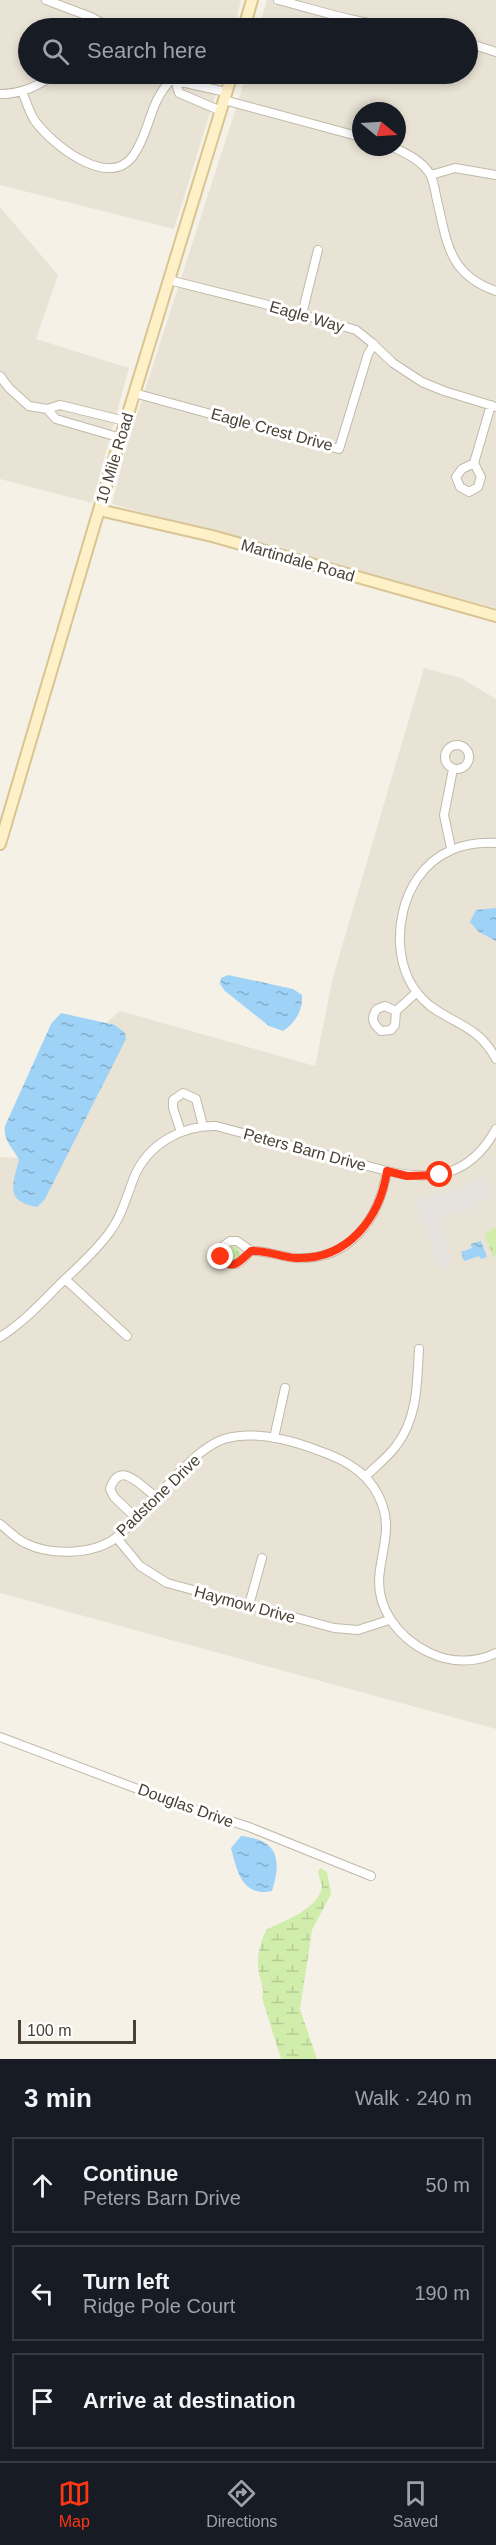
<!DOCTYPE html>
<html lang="en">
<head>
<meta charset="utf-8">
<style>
  body { margin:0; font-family:Helvetica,sans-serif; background:#20242c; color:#f1f3f6 }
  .compass { position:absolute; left:352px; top:102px; width:54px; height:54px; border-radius:50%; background:#171b24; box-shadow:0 3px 9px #0003; rotate:108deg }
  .scale { position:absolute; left:18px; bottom:15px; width:118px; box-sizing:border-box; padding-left:6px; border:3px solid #494135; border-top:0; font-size:16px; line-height:21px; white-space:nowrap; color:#494135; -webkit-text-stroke:4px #fff; paint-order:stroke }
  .stop { position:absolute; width:18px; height:18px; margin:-14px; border:4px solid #ff3614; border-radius:50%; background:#fff }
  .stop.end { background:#ff3614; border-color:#fff; box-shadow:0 2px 6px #0008 }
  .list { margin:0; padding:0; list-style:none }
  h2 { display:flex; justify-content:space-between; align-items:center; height:78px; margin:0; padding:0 24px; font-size:26px }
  h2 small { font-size:20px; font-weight:400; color:#9ea1a6 }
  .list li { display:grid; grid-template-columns:39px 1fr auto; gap:18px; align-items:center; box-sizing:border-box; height:96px; margin:0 12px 12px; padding:0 12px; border:2px solid #363941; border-radius:0px }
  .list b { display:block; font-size:22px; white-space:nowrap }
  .list p { margin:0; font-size:20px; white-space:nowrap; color:#9ea1a6 }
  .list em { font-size:20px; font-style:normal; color:#9ea1a6 }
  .icon { flex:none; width:33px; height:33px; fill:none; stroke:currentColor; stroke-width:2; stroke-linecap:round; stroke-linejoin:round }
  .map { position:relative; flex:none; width:496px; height:2059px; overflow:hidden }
  .search { position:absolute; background:#171b24; box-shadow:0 3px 9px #0003; left:18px; right:18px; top:18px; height:66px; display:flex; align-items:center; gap:15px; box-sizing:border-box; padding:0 21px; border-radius:33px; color:#9ea1a6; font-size:22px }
  .sheet { height:402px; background:#171b24 }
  nav { display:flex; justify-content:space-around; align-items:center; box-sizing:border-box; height:84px; border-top:2px solid #363941; background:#171b24; font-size:16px; color:#9ea1a6 }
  nav a { display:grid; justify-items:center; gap:3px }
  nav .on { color:#ff3614 }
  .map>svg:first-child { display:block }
  .residential { fill:#e9e3d5; fill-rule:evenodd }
  .grass { fill:url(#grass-tufts) }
  .wetland { fill:url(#wetland-marsh) }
  .park { fill:url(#park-crowns) }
  .parking { fill:#e6e3df }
  .water { fill:url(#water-ripples) }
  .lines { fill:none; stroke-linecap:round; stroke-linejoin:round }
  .street-casing { stroke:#c1b9a9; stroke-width:10 }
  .secondary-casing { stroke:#d9c593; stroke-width:14 }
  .street { stroke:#fff; stroke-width:8 }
  .secondary { stroke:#fff1c7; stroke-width:10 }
  .route { stroke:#ff3614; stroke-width:8 }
  .labels { text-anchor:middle; stroke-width:6; stroke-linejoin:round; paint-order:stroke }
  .street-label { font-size:16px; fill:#494135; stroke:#fff }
</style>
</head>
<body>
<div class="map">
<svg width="496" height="2059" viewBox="0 0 496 2059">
  <defs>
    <pattern id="grass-tufts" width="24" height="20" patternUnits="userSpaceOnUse" patternTransform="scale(1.5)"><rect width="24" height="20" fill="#d0edac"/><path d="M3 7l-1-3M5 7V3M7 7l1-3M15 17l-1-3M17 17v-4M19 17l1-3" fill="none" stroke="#b4cc95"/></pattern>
    <pattern id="wetland-marsh" width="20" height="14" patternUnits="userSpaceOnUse" patternTransform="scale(1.5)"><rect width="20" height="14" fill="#d0edac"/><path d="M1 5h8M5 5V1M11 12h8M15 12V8" fill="none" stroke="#b4cc95"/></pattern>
    <pattern id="park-crowns" width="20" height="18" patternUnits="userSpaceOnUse" patternTransform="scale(1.5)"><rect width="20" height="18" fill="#d0edac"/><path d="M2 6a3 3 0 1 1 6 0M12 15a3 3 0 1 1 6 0" fill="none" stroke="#b4cc95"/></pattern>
    <pattern id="water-ripples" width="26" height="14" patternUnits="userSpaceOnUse" patternTransform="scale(1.5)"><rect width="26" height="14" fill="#9ed3f7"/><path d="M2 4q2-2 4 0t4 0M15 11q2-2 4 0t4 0" fill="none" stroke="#83adc9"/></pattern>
  </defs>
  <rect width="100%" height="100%" fill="#f5f1e7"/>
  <path class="residential" d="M0 0H241L234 28H28V74H222L174 229 0 185Z
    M267 0H496V608L112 504 125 452 247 74H468V28H259ZM361 111H397V147H361Z
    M0 207 58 275 36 339 129 368 92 503 0 479Z
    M424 668 461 678 496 699V1729L0 1593V1157L44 1160 106 1023 120 1011 315 1066 333 977Z"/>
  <path class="grass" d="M226 1253a7 7 0 1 1 14 0a7 7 0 1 1-14 0Z"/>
  <path class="wetland" d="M320 1868 327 1872 331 1894 312 1930 300 2009 317 2059H281L262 1998C265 1988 261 1983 259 1973 256 1958 260 1944 266 1930 285 1920 317 1910 322 1887L318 1872Z"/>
  <path class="park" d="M496 1227V1255L493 1257 485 1233Z"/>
  <path class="parking" d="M481 1177 494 1195 465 1212 441 1218 452 1265 440 1271 435 1261 426 1225H420L417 1198 459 1190Z"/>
  <path class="water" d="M496 908V941L479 932 470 922 476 910Z
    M228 975 293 989 302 995C303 1009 296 1023 283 1031L269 1026 225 991 220 984 221 978Z
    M61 1013 115 1025 125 1033 126 1039 45 1199 37 1207C4 1201 13 1184 19 1160 13 1147 3 1142 5 1126L51 1024Z
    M481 1241 487 1257 481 1259 479 1256 464 1261 461 1252 472 1248 471 1244Z
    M241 1836C278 1840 282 1859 272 1891 242 1897 237 1871 231 1848Z"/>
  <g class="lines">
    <defs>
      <path id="street" d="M46 0 91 17 111 28
        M278 0C320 11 360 24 403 28
        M468 43 496 52
        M165 74 176 83 179 93 221 111
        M176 83H186L226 92
        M22 91C26 101 29 112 35 121 52 144 108 190 133 156 151 131 148 103 172 79
        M0 94C22 94 38 86 55 74
        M224 100 361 137
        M393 147C407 154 421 160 430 174 434 181 435 192 437 200 447 243 449 275 496 291
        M431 175 455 168 496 175
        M169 280 268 305 356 330 371 342 393 363 422 382 444 391 496 407
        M302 314 318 250
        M0 376 9 388 29 406 47 409 60 405 125 421
        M134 393 339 449 368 354 374 344
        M47 409 56 419 121 438
        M474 463 462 469 456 477 460 487 469 492 478 487 481 477 474 463 491 405
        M445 757a12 12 0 1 1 24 0a12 12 0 1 1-24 0Z
        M496 843C464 841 435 852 417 879 392 917 393 976 429 1005 455 1025 479 1026 496 1059
        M451 848 444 815 453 769
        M396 1011 385 1006 377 1009C370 1018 373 1024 381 1031L391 1030 395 1025 396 1011 417 992
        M181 1132 173 1108V1100L183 1093 196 1099 203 1126
        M230 1241H237L251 1251C243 1259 237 1269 225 1262L220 1254 222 1247Z
        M251 1251C266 1250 281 1257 296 1258 350 1261 379 1219 387 1171
        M65 1279 127 1336
        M0 1337C23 1323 42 1302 61 1283 78 1267 95 1252 109 1233 122 1216 127 1195 135 1175 149 1144 182 1125 216 1126L387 1171C435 1182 471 1175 496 1129
        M274 1438 285 1388
        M366 1476C376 1466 388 1457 396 1446 418 1418 417 1382 419 1349
        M135 1517 114 1497 110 1489C120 1459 141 1486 156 1497
        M0 1524C8 1530 16 1539 25 1543 51 1556 94 1555 117 1537 136 1521 157 1496 174 1478 188 1464 204 1446 224 1439 254 1430 288 1439 317 1450 347 1460 373 1475 383 1507 390 1528 383 1548 380 1570 374 1607 398 1638 430 1653 451 1663 475 1663 496 1653
        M116 1537 140 1566 167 1583 334 1628 358 1630 389 1620
        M249 1605 262 1558
        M0 1737 172 1802 249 1827 371 1876"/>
      <path id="secondary" d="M244 28 252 0
        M99 510 212 536 496 616
        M0 844 112 466 232 74"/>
    </defs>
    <use href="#street" class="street-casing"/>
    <use href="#secondary" class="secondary-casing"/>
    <use href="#street" class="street"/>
    <use href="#secondary" class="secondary"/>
  </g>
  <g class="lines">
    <path class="route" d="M221 1257C232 1273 241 1260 251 1251 267 1250 281 1257 296 1258 348 1260 380 1218 387 1171L407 1176 440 1175"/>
  </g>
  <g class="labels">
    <g class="street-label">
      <text transform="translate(307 316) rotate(16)" y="6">Eagle Way</text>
      <text transform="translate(272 429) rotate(15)" y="6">Eagle Crest Drive</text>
      <text transform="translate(114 458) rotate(-73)" y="6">10 Mile Road</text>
      <text transform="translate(298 560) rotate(16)" y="6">Martindale Road</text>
      <text transform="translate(305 1149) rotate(15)" y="6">Peters Barn Drive</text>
      <text transform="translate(158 1495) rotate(-44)" y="6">Padstone Drive</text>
      <text transform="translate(245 1604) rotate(15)" y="6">Haymow Drive</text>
      <text transform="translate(186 1805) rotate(20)" y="6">Douglas Drive</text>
    </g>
  </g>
</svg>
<svg class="compass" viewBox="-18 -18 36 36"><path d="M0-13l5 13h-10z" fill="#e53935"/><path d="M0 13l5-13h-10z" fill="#9ea1a6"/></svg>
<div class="scale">100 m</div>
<div class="stop" style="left:440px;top:1175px"></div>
<div class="stop end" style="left:221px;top:1257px"></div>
<div class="search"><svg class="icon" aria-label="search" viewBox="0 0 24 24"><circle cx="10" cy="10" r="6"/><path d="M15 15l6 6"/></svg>Search here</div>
</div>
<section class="sheet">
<h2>3 min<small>Walk · 240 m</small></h2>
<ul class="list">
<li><svg class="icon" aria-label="ahead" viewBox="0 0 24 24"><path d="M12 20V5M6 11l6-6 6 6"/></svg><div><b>Continue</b><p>Peters Barn Drive</p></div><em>50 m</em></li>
<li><svg class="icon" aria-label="left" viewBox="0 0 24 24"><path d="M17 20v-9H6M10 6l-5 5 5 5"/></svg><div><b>Turn left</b><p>Ridge Pole Court</p></div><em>190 m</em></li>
<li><svg class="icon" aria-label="arrive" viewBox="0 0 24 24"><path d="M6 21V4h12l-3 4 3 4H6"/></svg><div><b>Arrive at destination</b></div></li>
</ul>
</section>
<nav>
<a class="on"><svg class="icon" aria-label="map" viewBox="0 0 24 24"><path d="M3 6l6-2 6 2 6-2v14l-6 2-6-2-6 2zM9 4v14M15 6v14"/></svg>Map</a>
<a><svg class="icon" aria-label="directions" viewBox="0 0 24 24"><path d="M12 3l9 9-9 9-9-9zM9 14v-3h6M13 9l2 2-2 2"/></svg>Directions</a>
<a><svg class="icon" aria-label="saved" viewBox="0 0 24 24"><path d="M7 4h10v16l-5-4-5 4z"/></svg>Saved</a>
</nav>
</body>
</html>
